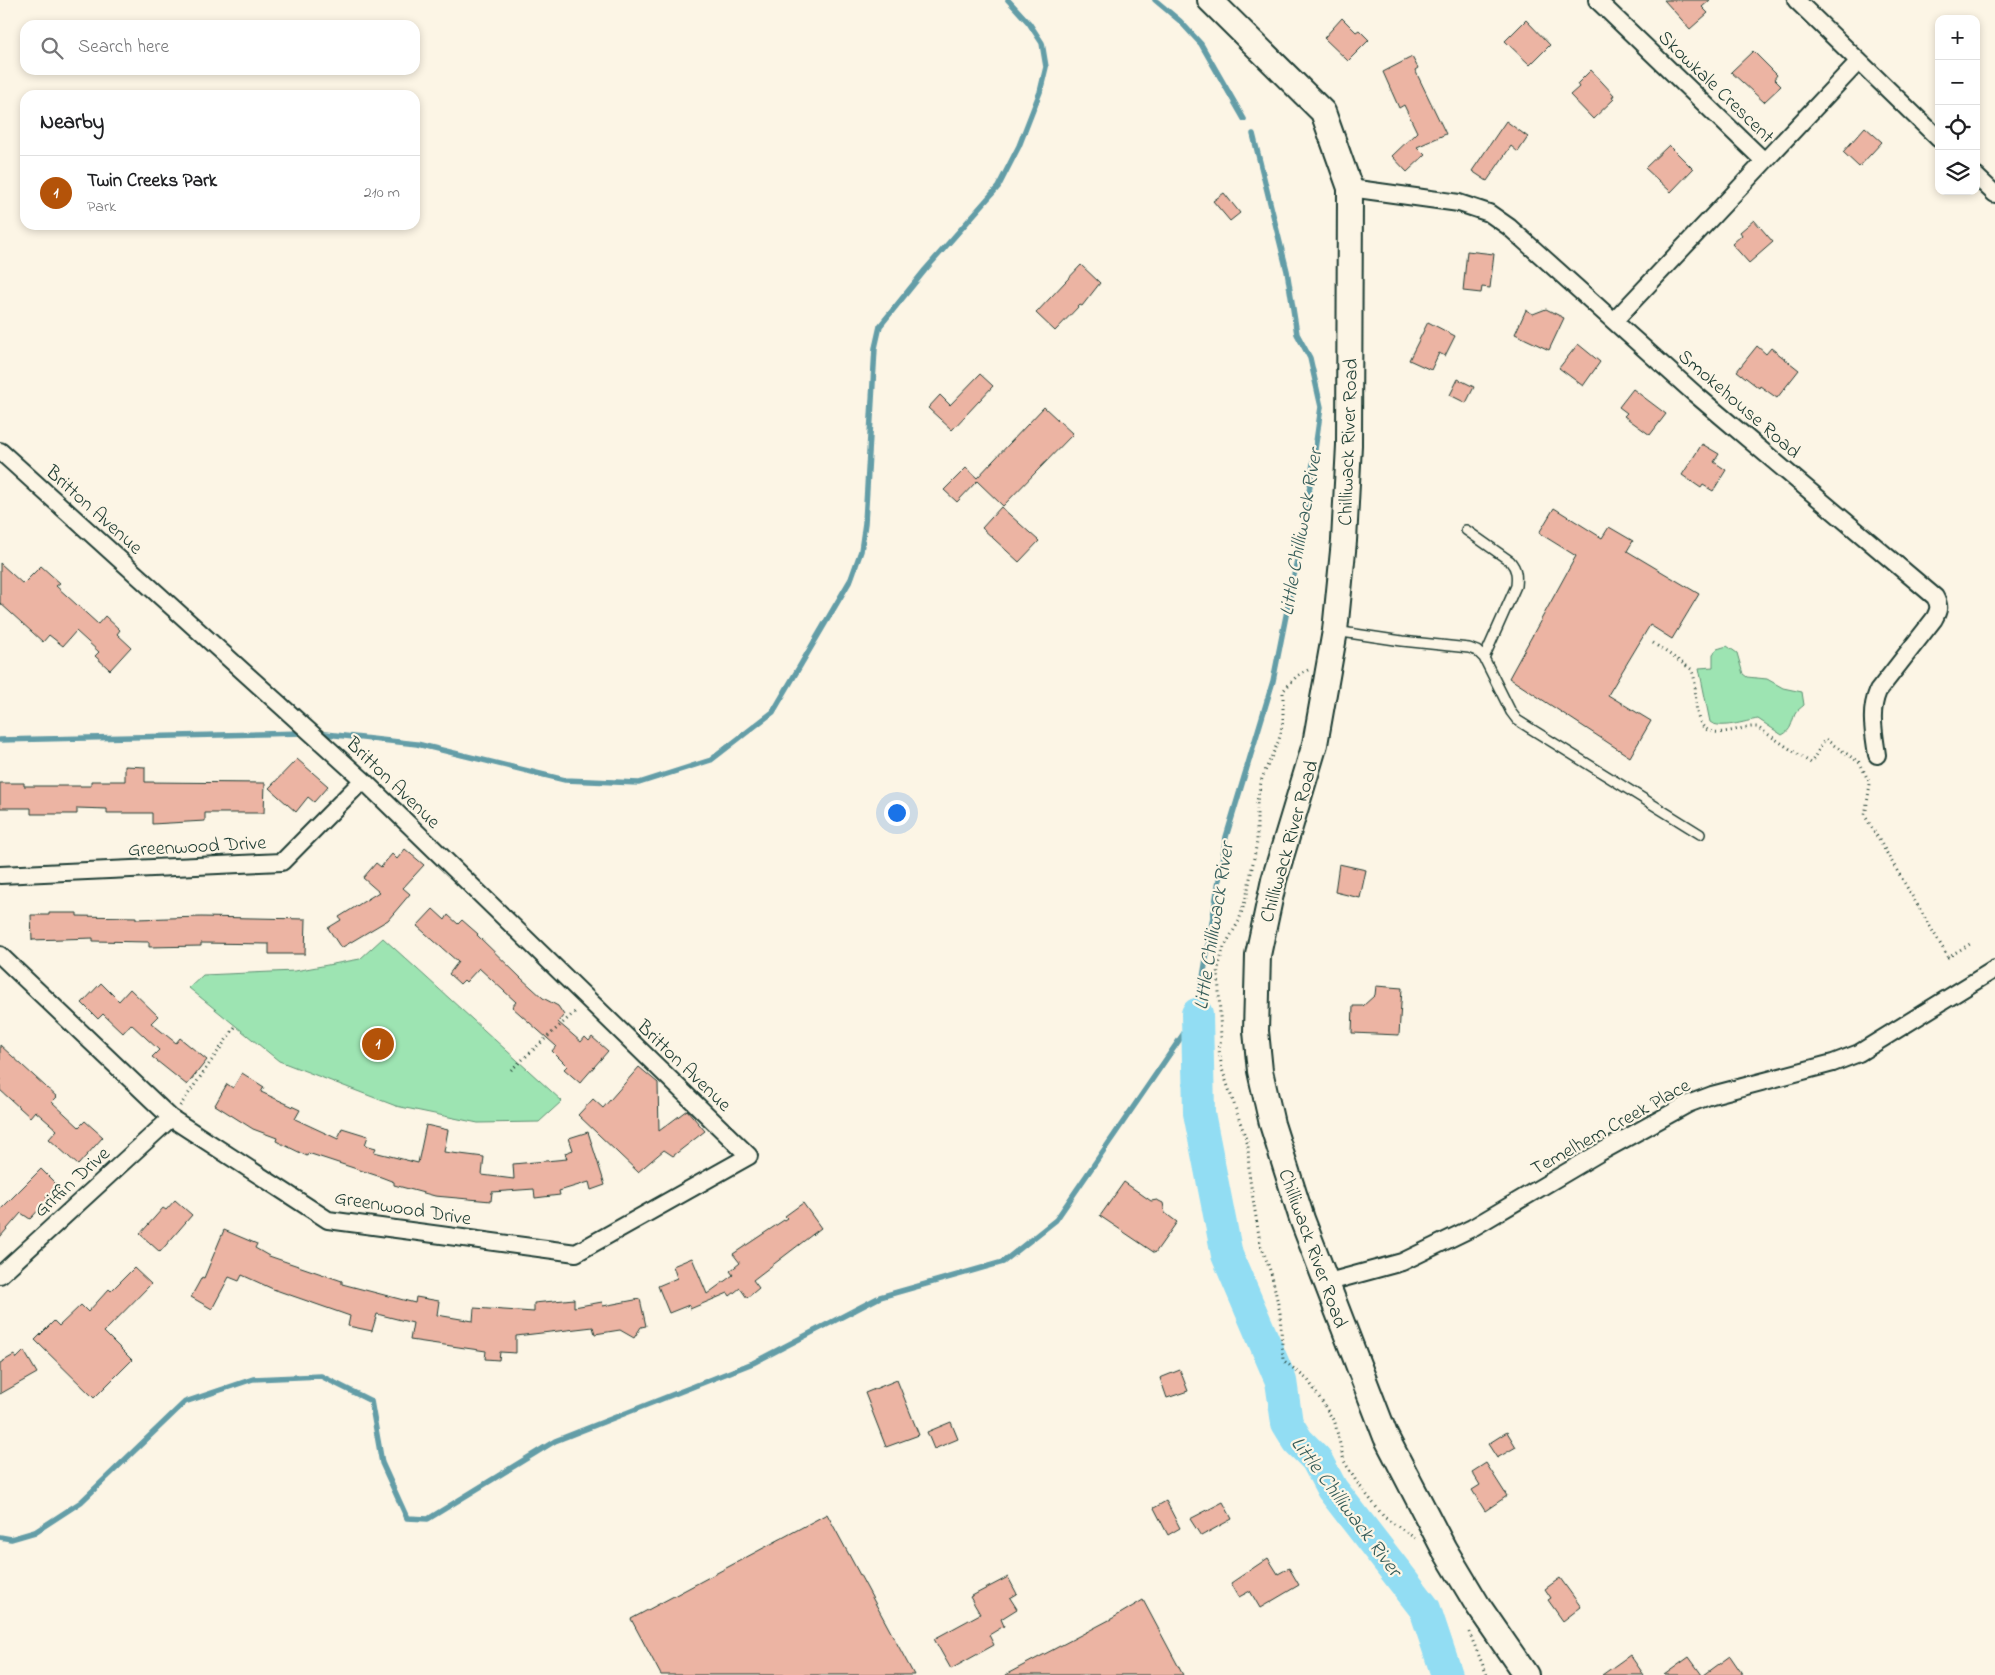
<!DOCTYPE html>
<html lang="en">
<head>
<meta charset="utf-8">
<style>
  body { margin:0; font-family:"Indie Flower",sans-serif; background:#f6f6f6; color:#202124 }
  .controls { position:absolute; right:15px; top:15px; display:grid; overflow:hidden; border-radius:10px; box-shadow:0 2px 8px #0003 }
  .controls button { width:45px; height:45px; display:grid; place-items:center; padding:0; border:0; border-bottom:1px solid #e0e0e0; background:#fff; color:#202124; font:25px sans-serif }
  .you { position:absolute; left:896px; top:812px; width:18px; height:18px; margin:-12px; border:4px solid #fff; border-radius:50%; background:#1a73e8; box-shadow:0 0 0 8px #1a73e833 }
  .badge { display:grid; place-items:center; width:32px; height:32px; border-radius:50%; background:#b45309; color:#fff; font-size:16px; font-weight:700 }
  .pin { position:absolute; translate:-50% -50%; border:2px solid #fff; box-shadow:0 1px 5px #0006 }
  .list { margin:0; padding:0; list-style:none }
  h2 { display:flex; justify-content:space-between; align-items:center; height:65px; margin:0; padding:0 20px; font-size:21px }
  h2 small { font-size:16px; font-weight:400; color:#757577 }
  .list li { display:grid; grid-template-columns:32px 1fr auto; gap:15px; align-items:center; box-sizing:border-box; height:75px; padding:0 20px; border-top:1px solid #e0e0e0 }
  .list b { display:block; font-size:19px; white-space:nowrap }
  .list p { margin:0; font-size:16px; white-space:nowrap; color:#757577 }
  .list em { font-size:16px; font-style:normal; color:#757577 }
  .icon { flex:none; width:28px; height:28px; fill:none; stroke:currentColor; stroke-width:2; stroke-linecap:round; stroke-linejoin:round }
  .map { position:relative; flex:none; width:1995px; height:1675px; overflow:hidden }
  .search { position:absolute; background:#fff; box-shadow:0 2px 8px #0003; left:20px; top:20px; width:400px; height:55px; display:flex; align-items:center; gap:12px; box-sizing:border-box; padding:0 18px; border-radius:15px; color:#757577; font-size:19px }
  .panel { position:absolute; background:#fff; box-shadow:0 2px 8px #0003; left:20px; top:90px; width:400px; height:140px; border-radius:15px }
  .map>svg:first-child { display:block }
  .park { fill:#9de4b2; stroke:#5e9073 }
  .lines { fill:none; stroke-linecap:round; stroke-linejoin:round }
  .stream { stroke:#649da7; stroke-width:5.5 }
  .river { stroke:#92ddf3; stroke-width:32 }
  .building { fill:#ecb4a3; stroke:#1f3d34 }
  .service-casing { stroke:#1f3d34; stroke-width:12 }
  .minor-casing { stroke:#1f3d34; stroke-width:20 }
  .secondary-casing { stroke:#1f3d34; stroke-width:28 }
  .path { stroke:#1f3d34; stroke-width:3; stroke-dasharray:1 4; stroke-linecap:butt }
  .service { stroke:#fcf5e5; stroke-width:9 }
  .minor { stroke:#fcf5e5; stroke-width:16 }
  .secondary { stroke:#fcf5e5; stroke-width:24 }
  .labels { text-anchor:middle; stroke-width:4.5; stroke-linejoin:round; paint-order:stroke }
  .street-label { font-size:20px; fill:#1f3d34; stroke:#fcf5e5 }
  .water-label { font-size:21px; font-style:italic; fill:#365d5a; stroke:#fcf5e5 }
</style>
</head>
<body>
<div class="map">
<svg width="1995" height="1675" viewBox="0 0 1995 1675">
  <rect width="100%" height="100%" fill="#fcf5e5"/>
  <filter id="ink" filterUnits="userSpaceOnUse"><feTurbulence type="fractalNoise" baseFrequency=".02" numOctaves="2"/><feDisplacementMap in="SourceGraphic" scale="10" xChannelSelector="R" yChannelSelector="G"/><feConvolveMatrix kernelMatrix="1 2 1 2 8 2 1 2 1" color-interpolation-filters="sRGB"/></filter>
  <g filter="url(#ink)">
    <path class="park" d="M1727 646 1737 653 1743 674 1747 677 1767 679 1783 688 1802 692 1804 705C1801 708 1797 710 1795 714 1791 723 1792 730 1782 735L1758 719C1745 721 1720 730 1710 722L1699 668 1713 667V654L1717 649Z
      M383 938 562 1101 539 1122 478 1123 396 1106 279 1061 189 988 203 975 295 971 360 959Z"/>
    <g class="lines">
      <path class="stream" d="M1155 0 1180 21 1201 44 1244 119
        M317 733 417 744 565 780 639 783 711 760 773 712 851 579 861 551 865 523 875 348 880 326 925 270 998 187 1019 146 1040 92 1046 67 1042 43 1029 23 1008 0
        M0 740 305 733
        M0 1537 11 1539 35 1532 81 1502 185 1402 253 1379 321 1376 371 1401 382 1463 407 1518 428 1519 555 1441 753 1363 880 1297 1003 1262 1056 1220 1197 1014 1226 837 1273 681 1305 520 1321 407 1310 358 1297 334 1287 271 1253 134"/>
      <path class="river" d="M1197 1014 1199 1113 1227 1255 1281 1381 1287 1423 1298 1441 1316 1459 1332 1489 1425 1609 1447 1675"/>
    </g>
    <path class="building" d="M1664 0H1710L1702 7 1708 13 1690 29Z
      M1342 18 1356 32 1359 30 1369 40 1348 61 1324 38Z
      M1526 20 1550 45 1530 65 1505 41Z
      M1753 51 1777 75 1774 79 1781 86 1764 102 1731 72Z
      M1412 57 1418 68 1415 70 1446 134 1417 147 1425 155 1407 172 1392 156 1417 132 1404 105 1399 108 1383 72Z
      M1591 70 1614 95 1612 98 1614 99 1593 119 1570 95 1579 87 1577 84Z
      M1506 121 1528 137 1518 152 1511 146 1487 181 1472 171Z
      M1865 127 1882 142 1859 167 1843 152Z
      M1669 145 1693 169 1671 192 1645 168Z
      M1224 193 1240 213 1230 221 1213 201Z
      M1754 220 1773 242 1749 263 1732 244 1742 235 1740 232Z
      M1467 251 1494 254 1490 288 1482 287 1481 293 1463 291Z
      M1081 265 1100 283 1082 306 1080 305 1055 331 1036 313Z
      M1546 309 1564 318 1549 350 1515 334 1526 310 1533 314Z
      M1428 322 1455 336 1445 356 1439 353 1431 370 1409 360Z
      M1578 344 1600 362 1583 386 1559 368Z
      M1757 346 1766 354 1771 348 1799 370 1777 398 1760 386 1759 388 1737 371Z
      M980 374 993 386 952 430 928 408 940 395 950 405Z
      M1458 379 1474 387 1466 403 1450 395Z
      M1633 389 1666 414 1650 435 1624 416 1627 413 1619 407Z
      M1044 407 1073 434 1003 506 977 481 957 502 944 490 966 468 977 478Z
      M1702 444 1719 454 1714 462 1726 470 1713 491 1703 485 1701 488 1682 475Z
      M1001 507 1039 541 1019 562 982 528Z
      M1554 508 1602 538 1609 527 1633 541 1627 551 1699 594 1672 639 1650 625 1608 695 1651 721 1630 757 1509 678 1576 556 1539 533Z
      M0 563 23 584 41 566 60 583 56 586 98 624 105 616 120 630 117 634 131 647 110 670 95 656 99 652 76 631 63 646 49 635 43 642 0 603Z
      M297 759 328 786 314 802 308 797 296 812 269 788Z
      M125 766 145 767V782L265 783 264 813H205V821L152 824V813H107V809L77 808V814H31V808H0V783H24V786H91V781H125Z
      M405 849 424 865 403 888 410 894 388 920 341 948 328 928 341 920 339 917 379 892 363 878 376 863 381 867 392 854 397 859Z
      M1339 864 1366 870 1360 898 1335 892Z
      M433 909 445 920 448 915 458 924 462 920 478 934 477 935 521 978 543 998 558 1006 564 1015 558 1022 581 1042 585 1037 589 1041 592 1037 608 1051 580 1083 564 1069 567 1066 552 1051 556 1046 512 1007 516 1002 479 968 466 982 464 980 460 984 449 974 458 962 417 926Z
      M49 913H77V916L136 917V919L201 917 306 919 305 954H269V944L201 943V946L149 947V942L93 941V938L32 940 31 915H49Z
      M101 983 119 1001 130 989 158 1016 151 1023 176 1043 180 1038 207 1060 187 1085 152 1057 159 1050 131 1024 123 1033 103 1014 98 1019 82 1003Z
      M1376 986 1402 988 1399 1035 1352 1033 1353 1006H1363L1375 995Z
      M0 1045 57 1097 52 1102 79 1127 85 1121 103 1137 78 1165 49 1139 57 1130 35 1111 30 1117 0 1090Z
      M639 1067 658 1083 659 1131 687 1110 705 1131 673 1156 664 1150 638 1172 578 1115 593 1099 603 1108Z
      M242 1073 264 1087 261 1092 300 1110 295 1119 338 1139 342 1128 368 1136 365 1145 376 1148 374 1152 418 1163 426 1125 448 1130 444 1152 484 1157 482 1175 514 1179 513 1164 567 1159 565 1153 573 1150 569 1138 588 1132 605 1185 591 1190 589 1182 559 1191 560 1195 535 1198 534 1189 492 1192 491 1201 435 1196 394 1185V1182L381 1177 308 1153 307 1156 276 1141 277 1138 253 1129 215 1105 227 1084 233 1088Z
      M41 1169 58 1186 46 1197 48 1200 30 1219 21 1213 0 1237V1210Z
      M1124 1182 1151 1201 1157 1200 1163 1203 1165 1213 1177 1222 1155 1253 1100 1216Z
      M175 1200 192 1215 160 1252 140 1234 163 1208 166 1210Z
      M803 1203 821 1228 753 1280 759 1288 747 1298 740 1288 730 1296 728 1293 690 1309 689 1305 669 1313 658 1286 677 1278 673 1266 692 1258 707 1294 733 1275 730 1271 740 1263 733 1254 787 1218 785 1216Z
      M224 1230 257 1244 255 1248 269 1256 342 1281V1284L415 1303 416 1297 439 1301 437 1315 473 1321 474 1308 534 1312V1303L574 1299V1307L602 1302 603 1306 640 1299 646 1326 641 1327 634 1338 620 1330 595 1334 593 1327 516 1336V1353L500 1352 499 1360 485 1359 486 1351 410 1340 413 1323 377 1314 372 1331 348 1326 350 1316 273 1289 242 1275 239 1281 229 1277 212 1309 191 1297 202 1277 204 1278Z
      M134 1268 151 1284 104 1332 132 1360 94 1398 35 1340 54 1321 59 1326 81 1305 88 1312 109 1289 111 1291Z
      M24 1351 37 1373 0 1394V1363L14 1355 16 1359Z
      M1180 1370 1188 1391 1167 1398 1160 1378Z
      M897 1380 919 1435 886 1447 865 1393Z
      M951 1422 958 1439 934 1449 927 1432Z
      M1507 1432 1516 1447 1497 1458 1488 1444Z
      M1486 1463 1507 1496 1485 1511 1472 1490 1480 1485 1472 1472Z
      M1166 1501 1180 1528 1168 1535 1154 1508Z
      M1223 1502 1232 1519 1201 1536 1190 1519Z
      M827 1514 914 1675H661L631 1619Z
      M1268 1558 1278 1574 1289 1568 1299 1585 1260 1608 1250 1591 1239 1597 1231 1583Z
      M1008 1577 1017 1594 1010 1598 1017 1609 1001 1619 1004 1626 989 1635 994 1645 951 1669 934 1639 980 1614 970 1597Z
      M1560 1578 1581 1607 1563 1621 1548 1600 1551 1598 1545 1589Z
      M1143 1600 1183 1675H1005L1113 1618Z
      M1630 1655 1644 1675H1602Z
      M1730 1656 1743 1675H1704Z
      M1689 1657 1702 1675H1664Z"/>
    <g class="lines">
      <defs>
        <path id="service" d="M1466 530 1510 561C1517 569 1517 576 1516 586L1484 658
          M1335 631 1402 641 1469 648 1477 651 1484 658 1511 712 1517 720 1700 834"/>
        <path id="minor" d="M1597 0 1764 161
          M1796 0 1939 139
          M1976 176 1995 194
          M1350 188 1459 203 1489 213 1509 227 1695 394 1935 597C1940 606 1939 610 1934 619L1878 691C1869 712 1874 733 1877 755
          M1614 321 1859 61
          M0 451 363 780 749 1156 576 1253 328 1220 171 1118 0 955
          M0 875 282 862 363 780
          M0 1275 171 1118
          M1325 1283 1402 1262 1472 1228 1599 1153 1688 1104 1712 1095 1833 1063 1859 1053 1995 969"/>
        <path id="secondary" d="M1210 0 1323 112 1350 188 1349 445 1344 541 1335 631 1315 744 1274 880 1258 955 1256 1031 1260 1071 1272 1124 1302 1219 1386 1437 1444 1549 1477 1604 1526 1675"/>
      </defs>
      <use href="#service" class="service-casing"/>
      <use href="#minor" class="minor-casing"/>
      <use href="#secondary" class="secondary-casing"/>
      <path class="path" d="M1653 643 1691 669C1701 685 1687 728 1714 732 1728 734 1743 726 1757 727L1811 763 1825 739 1860 763 1870 784 1865 816 1948 957 1970 944
        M1308 670 1297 676 1283 691V721L1279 740 1262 778 1257 801V842L1247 894 1239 921 1223 949 1218 969 1221 1038 1219 1050 1222 1069 1248 1145 1249 1174 1260 1242 1272 1276 1280 1313 1283 1360 1308 1380 1324 1405 1335 1423 1344 1461 1356 1481 1384 1517 1415 1538
        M511 1070 577 1010
        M180 1106 235 1027
        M1469 1632 1487 1675"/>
      <use href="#service" class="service"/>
      <use href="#minor" class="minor"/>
      <use href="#secondary" class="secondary"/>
    </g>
  </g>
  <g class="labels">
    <g class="street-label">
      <text transform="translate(1717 86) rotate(44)" y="7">Skowkale Crescent</text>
      <text transform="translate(1740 403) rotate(41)" y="7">Smokehouse Road</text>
      <text transform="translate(1347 442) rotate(-88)" y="7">Chilliwack River Road</text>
      <text transform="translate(95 509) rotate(42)" y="7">Britton Avenue</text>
      <text transform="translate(394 782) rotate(44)" y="7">Britton Avenue</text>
      <text transform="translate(1288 841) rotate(-74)" y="7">Chilliwack River Road</text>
      <text transform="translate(197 845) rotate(-3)" y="7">Greenwood Drive</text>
      <text transform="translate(685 1065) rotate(44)" y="7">Britton Avenue</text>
      <text transform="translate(1610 1126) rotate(-29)" y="7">Temelhem Creek Place</text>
      <text transform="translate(71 1181) rotate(-42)" y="7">Griffin Drive</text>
      <text transform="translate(403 1207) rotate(9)" y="7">Greenwood Drive</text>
      <text transform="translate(1314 1248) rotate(70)" y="7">Chilliwack River Road</text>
    </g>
    <g class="water-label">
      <text transform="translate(1300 532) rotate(-80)" y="7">Little Chilliwack River</text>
      <text transform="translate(1213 926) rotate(-81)" y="7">Little Chilliwack River</text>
      <text transform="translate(1347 1506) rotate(53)" y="7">Little Chilliwack River</text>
    </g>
  </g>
</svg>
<div class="controls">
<button>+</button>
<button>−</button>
<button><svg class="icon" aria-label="locate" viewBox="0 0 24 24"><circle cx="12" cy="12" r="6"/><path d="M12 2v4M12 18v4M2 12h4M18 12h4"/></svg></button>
<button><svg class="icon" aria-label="layers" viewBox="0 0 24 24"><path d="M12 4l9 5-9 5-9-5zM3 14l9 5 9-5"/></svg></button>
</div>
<div class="you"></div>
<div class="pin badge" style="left:378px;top:1044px">1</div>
<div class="search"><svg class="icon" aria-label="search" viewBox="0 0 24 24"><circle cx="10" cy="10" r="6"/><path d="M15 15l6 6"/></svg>Search here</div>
<section class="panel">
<h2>Nearby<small></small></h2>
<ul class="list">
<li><span class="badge">1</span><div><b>Twin Creeks Park</b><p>Park</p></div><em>210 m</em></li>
</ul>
</section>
</div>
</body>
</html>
